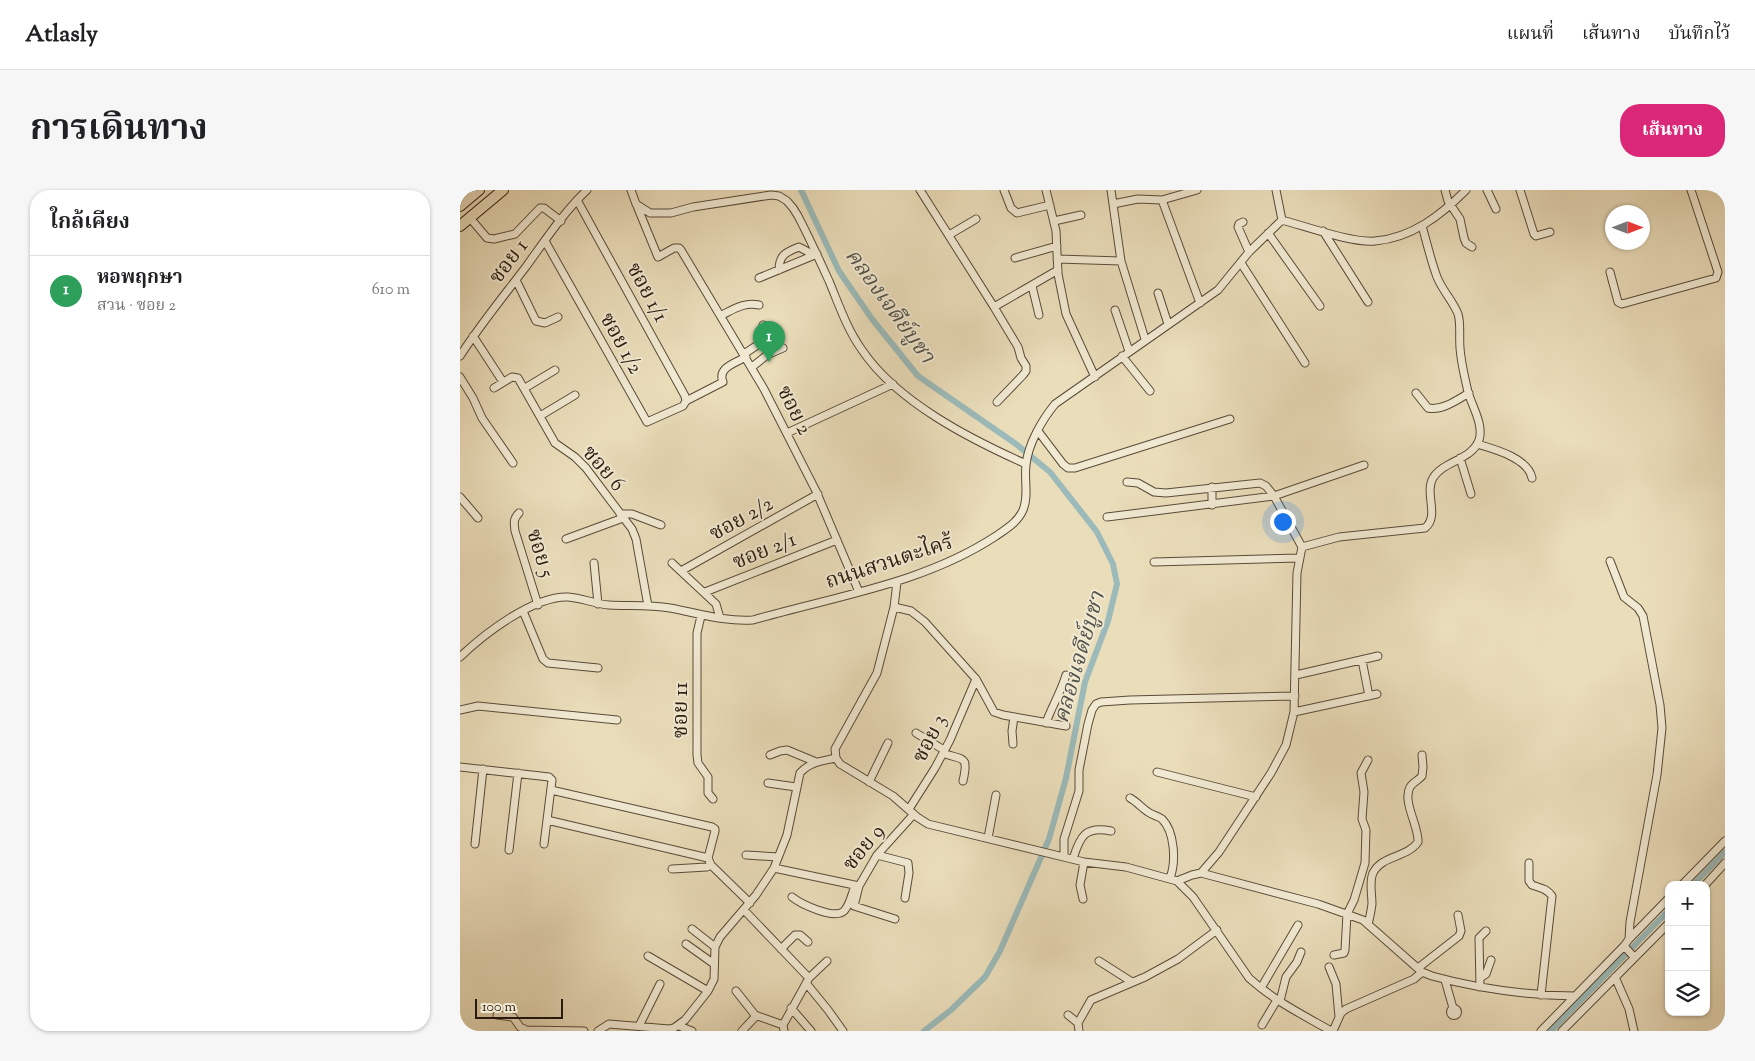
<!DOCTYPE html>
<html lang="th">
<head>
<meta charset="utf-8">
<style>
  body { margin:0; font-family:"Sorts Mill Goudy","Noto Serif Thai",serif; background:#f6f6f6; color:#202124 }
  .controls { position:absolute; right:15px; bottom:15px; display:grid; overflow:hidden; border-radius:10px; box-shadow:0 1px 4px #0004 }
  .controls button { width:45px; height:45px; display:grid; place-items:center; padding:0; border:0; border-bottom:1px solid #e0e0e0; background:#fff; color:#202124; font:25px sans-serif }
  .compass { position:absolute; left:1145px; top:15px; width:45px; height:45px; border-radius:50%; background:#fff; box-shadow:0 1px 4px #0004; rotate:90deg }
  .scale { position:absolute; left:15px; bottom:12px; width:88px; box-sizing:border-box; padding-left:5px; border:2px solid #291a0d; border-top:0; font-size:14px; line-height:18px; white-space:nowrap; color:#291a0d; -webkit-text-stroke:4px #f1e9d2; paint-order:stroke }
  .you { position:absolute; left:822px; top:331px; width:18px; height:18px; margin:-12px; border:4px solid #fff; border-radius:50%; background:#1a73e8; box-shadow:0 0 0 8px #1a73e833 }
  .badge { display:grid; place-items:center; width:32px; height:32px; border-radius:50%; background:#db2777; color:#fff; font-size:16px; font-weight:700 }
  .pin { position:absolute; translate:-50% -41px; filter:drop-shadow(0 1px 2px #0008) }
  .pin::after { content:''; position:absolute; top:26px; width:18px; height:15px; background:inherit; clip-path:polygon(0 0,100% 0,50% 100%) }
  .list { margin:0; padding:0; list-style:none }
  h2 { display:flex; justify-content:space-between; align-items:center; height:65px; margin:0; padding:0 20px; font-size:21px }
  h2 small { font-size:16px; font-weight:400; color:#757577 }
  .list li { display:grid; grid-template-columns:32px 1fr auto; gap:15px; align-items:center; box-sizing:border-box; height:70px; padding:0 20px; border-top:1px solid #e0e0e0 }
  .list b { display:block; font-size:19px; white-space:nowrap }
  .list p { margin:0; font-size:16px; white-space:nowrap; color:#757577 }
  .list em { font-size:16px; font-style:normal; color:#757577 }
  .icon { flex:none; width:28px; height:28px; fill:none; stroke:currentColor; stroke-width:2; stroke-linecap:round; stroke-linejoin:round }
  .map { position:relative; flex:none; width:1265px; height:841px; overflow:hidden; border-radius:20px }
  header { display:flex; align-items:center; gap:30px; box-sizing:border-box; height:70px; padding:0 25px; background:#fff; border-bottom:1px solid #e0e0e0 }
  header strong { font-size:24px }
  nav { display:flex; gap:28px; margin-inline-start:auto; font-size:18px }
  .intro { display:flex; align-items:center; justify-content:space-between; box-sizing:border-box; height:120px; padding:0 30px }
  h1 { margin:0; font-size:35px }
  .button { padding:12px 22px; border-radius:20px; background:#db2777; color:#fff; font-size:18px; font-weight:700 }
  main { display:flex; gap:30px; padding:0 30px }
  aside { flex:1; background:#fff; border-radius:20px; box-shadow:0 1px 4px #0004 }
  .map>svg:first-child { display:block }
  .lines { fill:none; stroke-linecap:round; stroke-linejoin:round }
  .canal { stroke:#9bbab9; stroke-width:6 }
  .minor-casing { stroke:#594b38; stroke-width:9 }
  .highway-casing { stroke:#291a0d; stroke-width:12 }
  .minor { stroke:#f1e9d2; stroke-width:7 }
  .highway { stroke:#eaddba; stroke-width:10 }
  .labels { text-anchor:middle; stroke-width:4; stroke-linejoin:round; paint-order:stroke }
  .street-label { font-size:21px; fill:#291a0d; stroke:#f1e9d2 }
  .water-label { font-size:22px; font-style:italic; fill:#515249; stroke:#f1e9d2 }
</style>
</head>
<body>
<header>
<strong>Atlasly</strong>
<nav><a>แผนที่</a><a>เส้นทาง</a><a>บันทึกไว้</a></nav>
</header>
<div class="intro"><h1>การเดินทาง</h1><a class="button">เส้นทาง</a></div>
<main>
<aside>
<h2>ใกล้เคียง<small></small></h2>
<ul class="list">
<li><span class="badge" style="background:#2e9e5b">1</span><div><b>หอพฤกษา</b><p>สวน · ซอย 2</p></div><em>610 m</em></li>
</ul>
</aside>
<div class="map">
<svg width="1265" height="841" viewBox="0 0 1265 841">
  <rect width="100%" height="100%" fill="#eaddba"/>
  <filter id="stains"><feTurbulence type="fractalNoise" baseFrequency=".004" numOctaves="4"/><feColorMatrix values="0 0 0 0 .2 0 0 0 0 .09 0 0 0 0 .02 0 0 0 .5 -.17"/></filter>
  <radialGradient id="worn" r=".72"><stop offset=".6" stop-color="#630" stop-opacity="0"/><stop offset="1" stop-color="#630" stop-opacity=".3"/></radialGradient>
  <g class="lines">
    <path class="canal" d="M341 0 379 81 412 129 458 186 556 254 590 282 637 342 653 374 657 394 648 431 625 492 606 588 589 649 540 761 525 787 491 820 464 841
      M1233 695 1265 662
      M1091 841 1209 720"/>
    <defs>
      <path id="minor" d="M171 0 176 14 190 23H211L233 17 311 5 319 6 327 11 333 18 338 26C349 47 359 69 369 91 379 115 387 139 402 160 437 212 510 249 566 274
        M460 0 534 117 598 80
        M544 0 551 18 557 23 590 15
        M586 0 596 41 598 84 606 124 635 187
        M651 0 661 71
        M816 0 822 30
        M985 0 988 11 1000 29 1004 48 1006 53 1012 57
        M1027 0 1036 19
        M1060 0 1074 44 1076 46 1090 42
        M117 10 225 206 226 211
        M702 10 740 113
        M653 14 678 9 702 10 737 0
        M177 16 198 67 214 58H219L221 60 304 199 356 301 399 402
        M10 28 27 48 34 49 55 44 80 18H84L101 31
        M594 31 621 25
        M783 32 779 34 778 37 789 62
        M863 41 908 112
        M808 43 860 116
        M489 45 516 29
        M85 51 187 232 223 216 226 211 263 192C257 178 275 173 286 167
        M555 68 597 56
        M597 69 661 71 685 149
        M781 73 845 173
        M319 80C319 65 326 62 339 57L354 65
        M1150 82 1158 112 1162 114 1256 88 1258 82 1231 0
        M299 88 357 64
        M56 90 76 131 85 133 98 127
        M572 96 579 125
        M698 103 708 134
        M534 117 558 157 561 168 566 176V181L563 185 537 212
        M655 120 669 161
        M262 125C274 119 284 112 299 115
        M13 146 43 192
        M284 164 308 148 309 143 303 135
        M0 166C20 135 43 107 65 78 84 52 103 23 127 0
        M662 166 690 201
        M292 177 307 165 323 158
        M0 187 13 208 22 228 53 273
        M34 198 52 187 58 188 95 253 115 267 126 278 172 339 176 349 188 416
        M65 198 95 180
        M956 203 968 218C982 221 997 210 1009 203
        M80 226 115 205
        M578 241 603 274 608 278H615L770 229
        M327 243 433 194
        M1017 254C1034 259 1068 268 1072 288
        M1000 268 1011 304
        M667 292 678 293 694 302 706 303 800 293 806 296 814 306 842 357 837 383 834 522 826 555 811 583 759 662 741 683
        M752 297V315
        M0 307 18 328
        M59 323C53 329 54 333 55 341L78 415
        M160 324H172L201 335
        M647 327 814 306 904 275
        M106 349 163 328
        M842 357 879 347 965 338C980 326 964 303 973 288 983 271 1012 270 1019 250 1024 235 1012 216 1008 202 1005 188 1001 173 1000 158 999 147 1001 133 998 124 993 111 982 100 977 87 971 71 967 53 962 36
        M694 372 839 368
        M134 373 138 414
        M212 373 256 414 260 428
        M221 381 358 304
        M437 392 434 417 417 483 375 559 376 568 380 574 433 606 457 627 468 634 624 672 666 677 717 691 733 707 789 788C813 810 843 825 871 841
        M245 402 377 350
        M434 417 451 421 465 432 516 489 534 522 543 525 606 536
        M63 421 83 469 88 473 138 478
        M241 426 237 443V565L238 573 248 587V603L253 609
        M0 467C24 444 73 406 108 407 122 408 135 414 149 415 169 416 190 415 210 418 238 423 264 432 293 430 375 406 463 394 536 346 546 339 558 332 563 320 569 306 564 290 566 275 568 254 582 230 595 214L758 100 789 62 822 30C845 36 891 53 915 51 952 48 981 25 1006 0
        M902 470 909 506
        M836 485 918 466
        M0 520 18 516 157 530
        M834 522 917 504
        M586 533C592 516 601 502 606 485
        M456 543 484 560
        M553 554 552 541 554 527
        M483 563C503 571 509 564 503 591
        M310 565 320 561 327 560 356 572
        M0 577 89 587 92 590 87 630 248 668
        M697 582 796 607
        M409 592 428 553
        M308 593 336 597
        M91 600 252 637 255 639V641L248 668 251 675
        M670 608C677 612 681 617 688 622 692 625 698 626 702 629 715 642 716 672 710 688
        M449 619 475 578 490 550 516 489
        M528 648 536 605
        M15 654 23 579
        M84 654 87 630
        M49 660 58 583
        M286 665 318 667
        M417 665 448 673 449 683 445 708
        M604 666V649L619 601V580L628 534 632 520 636 514 641 512 670 510 835 506
        M613 669C620 646 625 636 651 641
        M1069 673V691L1072 695C1080 698 1086 698 1092 706L1081 805
        M314 678 399 696 417 665 454 624
        M212 679 247 677 251 675 290 713
        M717 691 732 685 741 683 858 714 903 730 962 782 972 786C1019 799 1067 805 1115 806
        M1222 695 1265 651
        M1245 695 1265 673
        M399 696 394 716 435 729
        M332 707C341 714 374 730 384 721 390 715 392 703 395 696
        M623 709 620 695 624 672
        M284 720 349 788
        M908 734C910 727 911 721 912 714 912 704 909 692 913 683 922 665 947 668 958 652 959 636 942 612 950 597 953 592 959 590 962 586L963 577 962 565
        M232 739 255 757
        M1169 749 1209 708
        M226 754 254 774
        M1164 756 1174 767
        M321 759 335 745H340L348 752
        M874 765 884 763 885 760 887 724 894 710 905 673 906 640 902 629 904 602 901 583 908 570
        M188 766 248 801
        M639 771 672 792
        M869 777 876 794 879 827
        M958 778 999 746 1001 741 998 725
        M1155 787 1169 819 1174 841
        M1020 788 1026 784 1031 770
        M985 790 993 818
        M346 793 368 820 383 841
        M1020 797 1019 748 1026 741
        M801 798 838 735
        M276 801 295 825 323 835
        M820 811 826 787 837 772 841 762
        M331 818 351 841
        M990.5 822a3.5 3.5 0 1 1 7 0a3.5 3.5 0 1 1-7 0Z
        M37 825 53 827 60 837 66 840 124 841
        M608 825 618 833
        M802 835 817 810
        M179 836 200 794
        M219 836 232 841
        M138 841 149 834 209 839 214 838 225 830 248 801 254 789 255 757 260 747 296 705 314 678 327 645 340 583C350 572 362 571 376 568
        M282 841 296 826
        M324 841 323 835 349 788 367 771
        M619 841 618 833 631 810 685 787 718 769 757 740
        M873 841 881 823 886 819 954 789 962 782
        M1081 841 1164 756 1169 749 1170 732 1197 585 1202 538 1200 515 1183 426 1178 418 1164 407 1150 371
        M1102 841 1209 733"/>
      <path id="highway" d="M0 16 19 0
        M0 36 43 0"/>
    </defs>
    <use href="#minor" class="minor-casing"/>
    <use href="#highway" class="highway-casing"/>
    <use href="#minor" class="minor"/>
    <use href="#highway" class="highway"/>
  </g>
  <g class="labels">
    <g class="street-label">
      <text transform="translate(48 71) rotate(-53)" y="7">ซอย 1</text>
      <text transform="translate(188 102) rotate(61)" y="7">ซอย 1/1</text>
      <text transform="translate(162 153) rotate(61)" y="7">ซอย 1/2</text>
      <text transform="translate(335 220) rotate(63)" y="7">ซอย 2</text>
      <text transform="translate(144 278) rotate(49)" y="7">ซอย 6</text>
      <text transform="translate(281 328) rotate(-29)" y="7">ซอย 2/2</text>
      <text transform="translate(304 360) rotate(-22)" y="7">ซอย 2/1</text>
      <text transform="translate(81 363) rotate(73)" y="7">ซอย 5</text>
      <text transform="translate(429 371) rotate(-18)" y="7">ถนนสวนตะไคร้</text>
      <text transform="translate(220 520) rotate(-90)" y="7">ซอย 11</text>
      <text transform="translate(469 548) rotate(-63)" y="7">ซอย 3</text>
      <text transform="translate(403 657) rotate(-51)" y="7">ซอย 9</text>
    </g>
    <g class="water-label">
      <text transform="translate(431 115) rotate(54)" y="8">คลองเจดีย์บูชา</text>
      <text transform="translate(618 467) rotate(-74)" y="8">คลองเจดีย์บูชา</text>
    </g>
  </g>
  <rect width="100%" height="100%" filter="url(#stains)"/>
  <rect width="100%" height="100%" fill="url(#worn)"/>
</svg>
<div class="controls">
<button>+</button>
<button>−</button>
<button><svg class="icon" aria-label="layers" viewBox="0 0 24 24"><path d="M12 4l9 5-9 5-9-5zM3 14l9 5 9-5"/></svg></button>
</div>
<svg class="compass" viewBox="-18 -18 36 36"><path d="M0-13l5 13h-10z" fill="#e53935"/><path d="M0 13l5-13h-10z" fill="#757577"/></svg>
<div class="scale">100 m</div>
<div class="you"></div>
<div class="pin badge" style="left:309px;top:172px;background:#2e9e5b">1</div>
</div>
</main>
</body>
</html>
